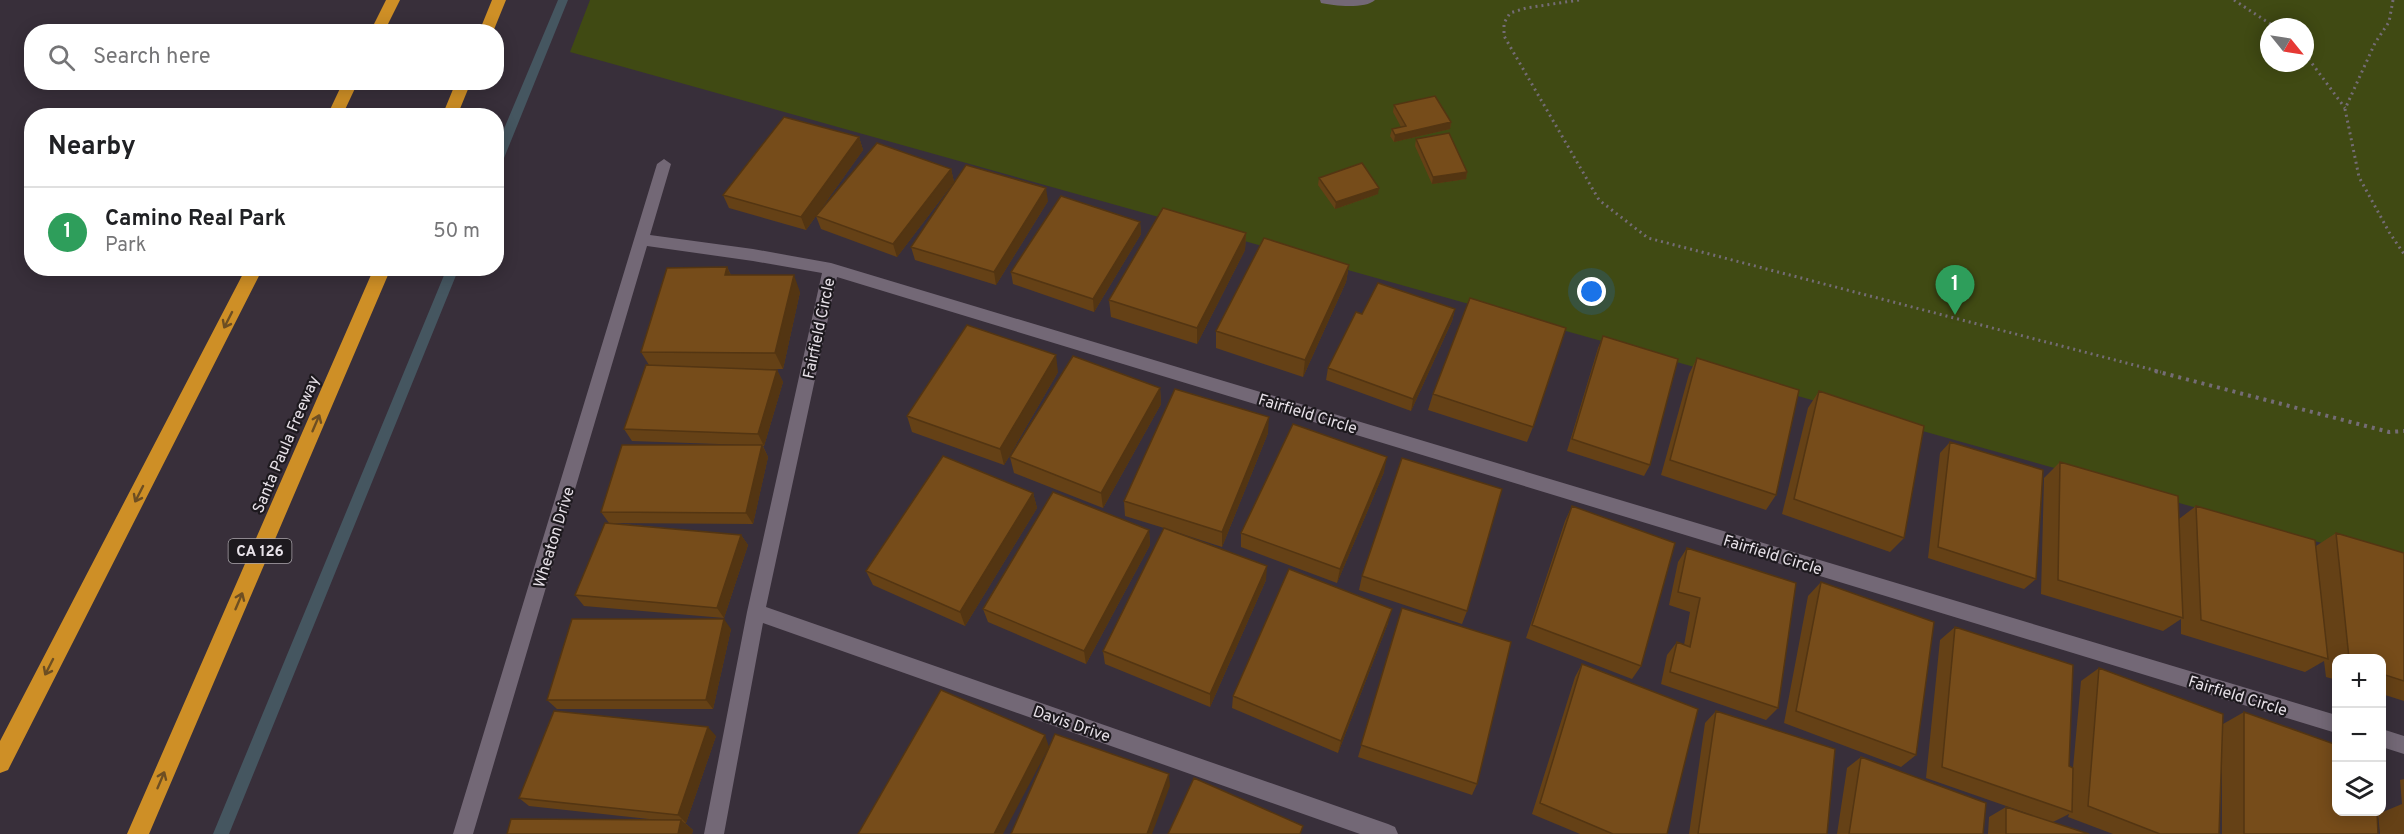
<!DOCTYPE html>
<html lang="en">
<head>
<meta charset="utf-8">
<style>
  body { margin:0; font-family:Overpass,sans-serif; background:#f6f6f6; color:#202124 }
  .controls { position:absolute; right:18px; bottom:18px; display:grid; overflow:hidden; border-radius:12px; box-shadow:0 3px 15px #0003 }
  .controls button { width:54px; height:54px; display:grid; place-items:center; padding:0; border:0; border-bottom:2px solid #e0e0e0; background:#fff; color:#202124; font:30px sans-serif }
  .compass { position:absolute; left:2260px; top:18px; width:54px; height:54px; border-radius:50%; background:#fff; box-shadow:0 3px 15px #0003; rotate:120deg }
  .you { position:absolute; left:1592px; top:292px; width:21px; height:21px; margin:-15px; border:4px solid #fff; border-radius:50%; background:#1a73e8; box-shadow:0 0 0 9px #1a73e833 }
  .badge { display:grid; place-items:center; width:39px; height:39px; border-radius:50%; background:#5b6d25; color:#fff; font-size:20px; font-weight:700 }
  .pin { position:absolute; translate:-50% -50px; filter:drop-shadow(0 2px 3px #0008) }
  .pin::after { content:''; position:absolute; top:32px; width:21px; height:18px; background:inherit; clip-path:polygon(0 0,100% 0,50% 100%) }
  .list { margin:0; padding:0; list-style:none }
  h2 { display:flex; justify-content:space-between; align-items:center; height:78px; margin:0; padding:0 24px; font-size:26px }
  h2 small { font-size:20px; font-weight:400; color:#757577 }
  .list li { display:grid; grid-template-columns:39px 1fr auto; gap:18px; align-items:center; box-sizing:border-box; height:90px; padding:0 24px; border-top:2px solid #e0e0e0 }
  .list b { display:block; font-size:22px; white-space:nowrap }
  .list p { margin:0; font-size:20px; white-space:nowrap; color:#757577 }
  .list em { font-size:20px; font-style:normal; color:#757577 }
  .icon { flex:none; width:33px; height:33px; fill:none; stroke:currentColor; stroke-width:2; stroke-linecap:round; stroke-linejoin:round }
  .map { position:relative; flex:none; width:2404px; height:834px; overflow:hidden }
  .search { position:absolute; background:#fff; box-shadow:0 3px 15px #0003; left:24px; top:24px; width:480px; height:66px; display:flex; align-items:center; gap:15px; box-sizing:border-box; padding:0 21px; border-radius:24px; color:#757577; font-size:22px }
  .panel { position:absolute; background:#fff; box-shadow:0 3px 15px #0003; left:24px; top:108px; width:480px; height:168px; border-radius:24px }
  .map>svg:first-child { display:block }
  .green { fill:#404a13; fill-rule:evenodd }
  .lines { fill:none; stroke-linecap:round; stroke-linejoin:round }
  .stream { fill:#455660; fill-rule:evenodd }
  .path-far1 { stroke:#746c75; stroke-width:3; stroke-dasharray:2 4; stroke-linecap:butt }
  .path { stroke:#746c75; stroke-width:4; stroke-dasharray:3 5; stroke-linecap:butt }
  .service { fill:#736876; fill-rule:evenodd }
  .motorway { fill:#ce8f26; fill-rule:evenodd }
  .wall { fill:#654116 }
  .shaded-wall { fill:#533512 }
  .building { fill:#764c1a; stroke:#533512; stroke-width:1.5 }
  .oneway { stroke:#6d4e22 }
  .labels { text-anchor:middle; stroke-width:4.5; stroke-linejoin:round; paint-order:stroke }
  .shield { fill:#1d191e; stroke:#aaa5ab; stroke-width:1.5 }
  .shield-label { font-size:15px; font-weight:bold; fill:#e7e1e8 }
  .street-label { font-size:16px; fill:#e7e1e8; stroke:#1d191e }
</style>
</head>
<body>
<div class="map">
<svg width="2404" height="834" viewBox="0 0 2404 834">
  <rect width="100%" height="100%" fill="#382f3a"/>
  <path class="green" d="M590 0H2404V566L570 52ZM2269 27H2305V63H2269Z"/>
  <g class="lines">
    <path class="stream" d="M558 0H568L502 163 496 167V148Z
      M447 268H459L229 834H213Z"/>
    <path class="path-far1" d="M1579 0 1526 8 1510 13 1504 23V36L1599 200 1648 238 2161 372
      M2234 0 2275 27
      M2393 0 2389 22 2375 43 2345 109 2359 177 2389 232 2404 254
      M2305 54 2345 108"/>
    <path class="path" d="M2155 371 2389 432 2404 431"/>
    <path class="service" d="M1320 0H1375C1366 9 1334 6 1321 3Z
      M664 159 671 164 650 235 753 249 831 263 2336 715V733L837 277 766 607 1388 824 1395 827 1398 834H1360L763 623 724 834H704L747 612 822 273 753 261 647 246 473 834H453L657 164Z
      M2382 729 2404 736V754L2382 747Z"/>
    <path class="motorway" d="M386 0H400L384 32H370Z
      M492 0H506L493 32H479Z
      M343 82H358L342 116H327Z
      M456 82H471L457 116H442Z
      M246 268H263L8 770 0 773V741Z
      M374 268H391L149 834H127Z"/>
  </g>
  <path class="wall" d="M1394 105 1451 122 1450 129 1394 142 1390 136 1392 129 1401 127 1393 112Z
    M859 137 863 150 806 230 729 208 723 195Z
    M1416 139 1467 172 1466 179 1432 184 1415 146Z
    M951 169 954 182 897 257 821 229 816 216Z
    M1319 178 1378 194 1335 209 1318 185Z
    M1048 201 996 285 915 260 911 247Z
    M1140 222 1141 234 1094 312 1013 284 1011 272Z
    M1246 233 1245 250 1197 344 1111 317 1109 300Z
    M1349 265 1346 282 1303 377 1216 348V331Z
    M727 267 731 275 800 292 783 369H755L777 370 783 382 764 446H763L768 457 753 524 611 523 741 535 748 545 724 618 584 606 575 595 609 523 601 512 747 445 632 441 624 429 649 365 641 352Z
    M1455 309 1452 321 1411 411 1326 380 1328 368 1362 314Z
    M1603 336 1650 465 1644 476 1567 451 1598 348Z
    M1697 358 1776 495 1766 510 1661 475 1689 374Z
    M1058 372 1004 465 912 432 907 416Z
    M1160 388 1161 404 1103 508 1014 473 1010 457Z
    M1819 391 1904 538 1890 552 1782 514 1808 408Z
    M1433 394 1533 427 1527 442 1428 410Z
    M1268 433 1222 547 1173 531 1266 580 1210 707 1105 664 1103 651 1164 528 1125 516 1124 501Z
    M1950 442 2036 579 2024 589 1928 558 1940 453Z
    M2060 462 2179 519 2196 506 2316 546 2336 533 2404 553V701L2382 694V658H2337V680L2326 677 2324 661 2305 672 2181 634V619L2163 631 2041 594 2044 478Z
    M1384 472 1337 583 1241 547V533Z
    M1033 493 1037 508 965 626 873 585 866 571Z
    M1572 506 1641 666 1632 679 1526 638 1565 521Z
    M1149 530 1150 545 1086 664 988 622 983 609Z
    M1687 548 1778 708 1766 720 1661 684 1667 655 1677 642 1684 645 1690 612 1669 605 1678 562Z
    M1362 576 1467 611 1462 624 1359 590Z
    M1821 582 1916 755 1901 767 1784 723 1808 596Z
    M1402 608 1477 784 1472 795 1358 757Z
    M1388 623 1338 753 1232 708 1233 696Z
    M1955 627 2069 766 2073 768 2081 681 2099 668 2223 724 2244 712 2378 834H2222V750L2219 834H2113L2068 817 2069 814 2053 822 2089 834H1988L1989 817 2006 807 2032 815 1926 778 1940 640Z
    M731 629 713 709H557L547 700Z
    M1582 664 1667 834H1580L1532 814 1575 677Z
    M1716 711 1827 834H1689L1705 723Z
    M716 736 686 823H685L693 830 692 834H507L658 820 529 806 519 798Z
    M1861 757 1983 834H1837L1847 768Z
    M2404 779V834H2380L2378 814 2402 804 2400 780Z"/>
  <path class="shaded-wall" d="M1451 122 1450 129 1394 142 1395 135Z
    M859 137 863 150 806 230 801 217Z
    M951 169 954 182 897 257 893 244Z
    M1467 172 1466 179 1432 184 1433 177Z
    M1046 188 1048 201 996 285 994 272Z
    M1379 188 1378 194 1335 209 1336 202Z
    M1140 222 1141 234 1094 312 1093 299Z
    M1246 233 1245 250 1197 344V328Z
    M1349 265 1346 282 1303 377 1305 360Z
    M727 267 735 285 725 275Z
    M794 275 800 292 783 369 775 353Z
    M1455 309 1452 321 1411 411 1413 399Z
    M1056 355 1058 372 1004 465 1000 449Z
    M777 370 783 382 764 446 758 434Z
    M1160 388 1161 404 1103 508 1101 493Z
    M1269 417 1268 433 1222 547V532Z
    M762 445 768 457 753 524 746 513Z
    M1387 457 1384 472 1337 583 1340 569Z
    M1033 493 1037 508 965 626 960 612Z
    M1149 530 1150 545 1086 664 1084 651Z
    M741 535 748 545 724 618 717 608Z
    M1267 566 1266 580 1210 707V694Z
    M1392 609 1388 623 1338 753 1341 741Z
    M724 619 731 629 713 709 706 700Z
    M708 727 716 736 686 823 678 815Z
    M1045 735 1049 747 1003 834H994Z
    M1169 774 1170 786 1152 834H1147Z
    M681 820 693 830 692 834H678Z"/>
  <path class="building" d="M1435 96 1451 122 1395 135 1392 129 1406 126 1394 105Z
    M784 117 859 137 801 217 723 195Z
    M1449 133 1467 172 1433 177 1416 139Z
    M877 143 951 169 893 244 816 216Z
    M1362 163 1379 188 1336 202 1319 178Z
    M966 165 1046 188 994 272 911 247Z
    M1061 196 1140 222 1093 299 1011 272Z
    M1163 208 1246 233 1197 328 1109 300Z
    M1264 238 1349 265 1305 360 1216 331Z
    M727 267 725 275H794L775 353 641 352 667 268Z
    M1378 283 1455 309 1413 399 1328 368 1356 312 1362 314Z
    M1470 298 1566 328 1533 427 1433 394Z
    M967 325 1056 355 1000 449 907 416Z
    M1603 336 1678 359 1650 465 1572 439Z
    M1073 356 1160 388 1101 493 1010 457Z
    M1697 358 1799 390 1776 495 1670 460Z
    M646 365 777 370 758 434 624 429Z
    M1175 389 1269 417 1222 532 1124 501Z
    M1819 391 1924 426 1904 538 1794 499Z
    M1293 424 1387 457 1340 569 1241 533Z
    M1950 442 2043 470 2036 579 1938 547Z
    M622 445H762L746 513 601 512Z
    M943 456 1033 493 960 612 866 571Z
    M1402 458 1502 489 1467 611 1362 576Z
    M2060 462 2178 496 2183 618 2058 580Z
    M1053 492 1149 530 1084 651 983 609Z
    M1572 506 1675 543 1641 666 1532 625Z
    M2196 506 2315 540 2328 659 2201 620Z
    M605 523 741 535 717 608 575 595Z
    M1164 528 1267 566 1210 694 1103 651Z
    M2336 533 2404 553V681L2382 674V658H2349Z
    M1687 548 1796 583 1778 708 1670 672 1677 642 1690 647 1700 598 1678 592Z
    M1289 569 1392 609 1341 741 1233 696Z
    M1821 582 1934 622 1916 755 1796 711Z
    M1402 608 1511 642 1477 784 1361 745Z
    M572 619H724L706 700H547Z
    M1955 627 2073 665 2069 766 2073 768 2072 812 1942 767Z
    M1582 664 1698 709 1667 834H1613L1540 803Z
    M2099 668 2223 714 2219 834H2160L2088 806Z
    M941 690 1045 735 994 834H858Z
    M554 711 708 727 678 815 519 798Z
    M1716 711 1835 749 1827 834H1698Z
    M2244 712 2337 745V812H2377L2378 834H2244Z
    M1055 734 1169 774 1147 834H1011Z
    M1861 757 1986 803 1983 834H1849Z
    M1194 778 1303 826 1300 834H1168Z
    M2006 807 2089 834H2006Z
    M511 819 681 820 678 834H507Z"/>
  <defs><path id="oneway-shaft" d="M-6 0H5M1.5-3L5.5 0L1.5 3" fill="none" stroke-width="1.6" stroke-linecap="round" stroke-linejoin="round" transform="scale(1.5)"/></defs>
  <g class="oneway">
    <use href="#oneway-shaft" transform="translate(228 320) rotate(117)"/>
    <use href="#oneway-shaft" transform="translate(316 423) rotate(-67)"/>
    <use href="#oneway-shaft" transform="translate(139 494) rotate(117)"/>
    <use href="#oneway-shaft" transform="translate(239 601) rotate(-67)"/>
    <use href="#oneway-shaft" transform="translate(49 667) rotate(117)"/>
    <use href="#oneway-shaft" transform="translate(161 780) rotate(-67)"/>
  </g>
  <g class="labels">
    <rect class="shield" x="228.5" y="539" width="63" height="24" rx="4.5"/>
    <g class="shield-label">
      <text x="260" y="556">CA 126</text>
    </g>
    <g class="street-label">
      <text transform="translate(818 328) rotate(-78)" y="6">Fairfield Circle</text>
      <text transform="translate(1308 413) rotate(17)" y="6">Fairfield Circle</text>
      <text transform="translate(285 444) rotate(-67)" y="6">Santa Paula Freeway</text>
      <text transform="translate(553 537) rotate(-73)" y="6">Wheaton Drive</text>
      <text transform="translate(1773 554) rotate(17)" y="6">Fairfield Circle</text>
      <text transform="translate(2238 695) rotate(17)" y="6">Fairfield Circle</text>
      <text transform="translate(1072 723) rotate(19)" y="6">Davis Drive</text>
    </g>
  </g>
</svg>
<div class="controls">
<button>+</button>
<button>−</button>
<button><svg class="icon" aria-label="layers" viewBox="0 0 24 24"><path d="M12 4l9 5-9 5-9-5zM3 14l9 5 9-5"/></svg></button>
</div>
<svg class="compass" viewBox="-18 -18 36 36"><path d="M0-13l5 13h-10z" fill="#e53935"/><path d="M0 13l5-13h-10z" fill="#757577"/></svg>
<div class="you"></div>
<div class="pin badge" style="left:1955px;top:315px;background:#2e9e5b">1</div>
<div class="search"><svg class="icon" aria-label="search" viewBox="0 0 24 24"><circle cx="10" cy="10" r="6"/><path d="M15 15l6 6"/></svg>Search here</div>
<section class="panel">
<h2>Nearby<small></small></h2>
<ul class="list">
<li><span class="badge" style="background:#2e9e5b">1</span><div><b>Camino Real Park</b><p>Park</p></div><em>50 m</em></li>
</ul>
</section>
</div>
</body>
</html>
